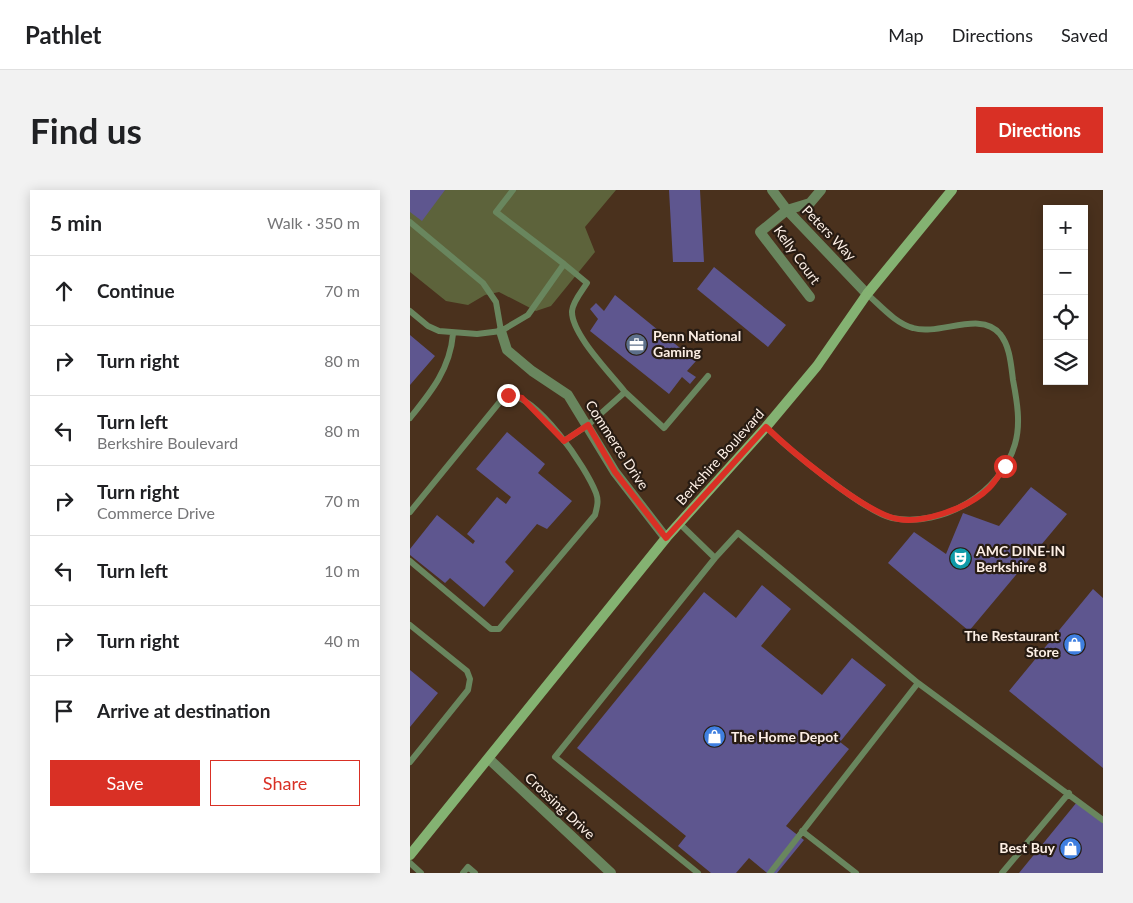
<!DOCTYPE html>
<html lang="en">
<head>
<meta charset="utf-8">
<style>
  body { margin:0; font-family:Lato,sans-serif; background:#f2f2f2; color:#202124 }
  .controls { position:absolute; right:15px; top:15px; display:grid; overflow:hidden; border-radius:0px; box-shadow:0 2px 12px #0003 }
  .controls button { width:45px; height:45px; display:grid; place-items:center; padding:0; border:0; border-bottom:1px solid #e0e0e0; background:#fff; color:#202124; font:25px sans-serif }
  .stop { position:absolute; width:15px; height:15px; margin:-11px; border:4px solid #d93025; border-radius:50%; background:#fff }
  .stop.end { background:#d93025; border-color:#fff; box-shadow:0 1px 5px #0008 }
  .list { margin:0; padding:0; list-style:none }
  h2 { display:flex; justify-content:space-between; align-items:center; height:65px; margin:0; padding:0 20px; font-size:21px }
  h2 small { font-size:16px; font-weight:400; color:#757577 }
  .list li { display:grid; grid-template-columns:32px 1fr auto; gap:15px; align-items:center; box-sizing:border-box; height:70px; padding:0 20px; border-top:1px solid #e0e0e0 }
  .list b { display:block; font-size:19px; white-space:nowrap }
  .list p { margin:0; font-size:16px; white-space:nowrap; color:#757577 }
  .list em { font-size:16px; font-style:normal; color:#757577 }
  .actions { display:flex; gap:10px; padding:15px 20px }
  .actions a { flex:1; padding:11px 0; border:1px solid #d93025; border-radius:0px; text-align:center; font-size:18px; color:#d93025 }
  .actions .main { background:#d93025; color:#fff }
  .icon { flex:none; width:28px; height:28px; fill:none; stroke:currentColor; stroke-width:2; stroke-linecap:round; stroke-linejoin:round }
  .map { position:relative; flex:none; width:693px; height:683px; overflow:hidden; border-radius:0px }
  header { display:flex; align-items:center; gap:30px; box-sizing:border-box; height:70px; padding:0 25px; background:#fff; border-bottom:1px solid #e0e0e0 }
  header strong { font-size:24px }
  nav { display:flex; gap:28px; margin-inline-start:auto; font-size:18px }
  .intro { display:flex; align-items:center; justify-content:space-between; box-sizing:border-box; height:120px; padding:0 30px }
  h1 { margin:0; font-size:35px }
  .button { padding:12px 22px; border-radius:0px; background:#d93025; color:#fff; font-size:18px; font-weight:700 }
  main { display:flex; gap:30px; padding:0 30px }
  aside { flex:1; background:#fff; border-radius:0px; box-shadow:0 2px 12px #0003 }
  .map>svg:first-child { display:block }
  .green { fill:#5d633b }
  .building { fill:#5e568f }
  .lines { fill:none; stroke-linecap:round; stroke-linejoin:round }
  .service { stroke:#69865e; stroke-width:6 }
  .minor { stroke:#69865e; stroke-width:10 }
  .tertiary { stroke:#69865e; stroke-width:10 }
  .secondary { stroke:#84b272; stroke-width:10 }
  .route { stroke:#d93025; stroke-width:6 }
  .labels { text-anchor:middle; stroke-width:4.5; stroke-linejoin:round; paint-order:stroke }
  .street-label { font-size:14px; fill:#fdefe5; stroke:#281c13 }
  .poi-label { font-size:14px; font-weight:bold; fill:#fdefe5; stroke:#281c13; text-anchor:start }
</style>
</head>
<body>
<header>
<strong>Pathlet</strong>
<nav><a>Map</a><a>Directions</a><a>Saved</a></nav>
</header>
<div class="intro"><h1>Find us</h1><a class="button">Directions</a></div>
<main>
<aside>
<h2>5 min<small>Walk · 350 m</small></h2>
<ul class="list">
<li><svg class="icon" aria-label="ahead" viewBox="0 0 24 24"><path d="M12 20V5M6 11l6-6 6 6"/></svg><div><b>Continue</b></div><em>70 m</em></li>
<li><svg class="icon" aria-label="right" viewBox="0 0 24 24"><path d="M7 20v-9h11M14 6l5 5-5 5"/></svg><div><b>Turn right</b></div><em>80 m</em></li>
<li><svg class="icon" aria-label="left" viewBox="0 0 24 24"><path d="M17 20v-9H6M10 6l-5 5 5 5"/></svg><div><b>Turn left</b><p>Berkshire Boulevard</p></div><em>80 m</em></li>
<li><svg class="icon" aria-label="right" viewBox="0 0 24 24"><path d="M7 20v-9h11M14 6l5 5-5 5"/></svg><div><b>Turn right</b><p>Commerce Drive</p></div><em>70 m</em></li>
<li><svg class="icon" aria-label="left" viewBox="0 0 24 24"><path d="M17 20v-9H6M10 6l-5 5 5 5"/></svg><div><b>Turn left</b></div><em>10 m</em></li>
<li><svg class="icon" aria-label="right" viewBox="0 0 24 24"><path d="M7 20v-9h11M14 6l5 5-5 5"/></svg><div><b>Turn right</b></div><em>40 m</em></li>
<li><svg class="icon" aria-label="arrive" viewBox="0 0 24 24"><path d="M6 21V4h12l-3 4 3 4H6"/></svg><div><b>Arrive at destination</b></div></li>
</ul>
<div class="actions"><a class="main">Save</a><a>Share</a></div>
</aside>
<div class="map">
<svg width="693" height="683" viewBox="0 0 693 683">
  <rect width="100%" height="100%" fill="#4a311d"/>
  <path class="green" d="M0 0H206L175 37 185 62 141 116 126 121 89 102 75 105 58 115 36 111 0 82Z"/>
  <path class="building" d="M0 0H35L12 31 0 22Z
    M259 0H290L294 72H263Z
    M304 77 376 135 358 157 287 99Z
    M205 105 286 171 277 181 286 187 280 194 272 187 259 204 180 141 188 129 180 119 186 113 194 121Z
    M0 145 25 166 0 195Z
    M97 242 135 274 128 283 162 311 137 339 127 334 95 372 104 381 74 417 40 388 35 393 0 365V359L27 325 63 354 65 351 57 344 87 307 96 314 101 307 66 279Z
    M621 297 657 324 559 441 478 373 504 342 536 364 553 323 589 336Z
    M352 395 381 419 351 456 412 505 442 468 476 495 430 552 439 559 376 636 394 650 367 683H357L339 668 326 683H301L268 656 276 646 167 558 294 402 326 428Z
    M683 399 693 408V578L599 501Z
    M0 480 28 503 0 537Z
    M667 612 693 633V683H609Z"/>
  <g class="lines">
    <path class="service" d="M0 32 73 93 86 112 91 141
      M154 74 177 93C172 101 163 111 162 121 161 144 201 184 215 202L178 235 154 251
      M0 121 18 136 29 141 67 144 91 141 118 125 154 74 86 22 103 0
      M215 202 254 238 298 186
      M0 228C21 202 40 179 43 144
      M356 237C378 259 455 322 482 328 533 338 591 303 605 254 611 234 607 211 603 190 601 175 600 156 590 144 571 120 529 146 503 138 485 133 471 116 457 104
      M0 322 93 208 98 205C128 206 176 277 186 303 189 311 187 317 185 325L89 439H81L0 371
      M269 333 305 368 328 343 508 493 693 630
      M0 435 57 481 60 489 58 500 0 572
      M392 641 446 683
      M0 673 11 683
      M53 683 58 677 65 683
      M288 683 145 567 305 368
      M360 683 508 493
      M592 683 659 603"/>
    <path class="minor" d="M362 0 377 20 457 104
      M400 107 350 42 377 20 400 13 411 0
      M91 141 97 160 122 181 158 205 205 282 256 348"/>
    <path class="tertiary" d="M79 569 201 683"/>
    <path class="secondary" d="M0 665 256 348 356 237 407 176 457 104 542 0"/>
  </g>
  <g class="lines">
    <path class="route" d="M98 205 112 208 154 251 178 235 205 282 256 348 356 237C382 262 447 316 480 327 508 337 559 318 579 298 585 292 590 283 595 276"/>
  </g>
  <defs>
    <symbol id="office-disc" viewBox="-11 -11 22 22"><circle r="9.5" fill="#5c6f8a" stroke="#281c13"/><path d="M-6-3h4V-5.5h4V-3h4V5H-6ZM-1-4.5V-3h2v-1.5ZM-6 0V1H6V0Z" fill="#fff"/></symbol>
    <symbol id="theatre-disc" viewBox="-11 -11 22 22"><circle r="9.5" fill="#0f9aa8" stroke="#281c13"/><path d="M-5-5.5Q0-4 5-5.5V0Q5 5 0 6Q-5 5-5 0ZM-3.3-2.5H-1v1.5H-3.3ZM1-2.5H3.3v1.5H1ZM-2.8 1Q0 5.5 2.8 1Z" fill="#fff"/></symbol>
    <symbol id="shop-disc" viewBox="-11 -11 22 22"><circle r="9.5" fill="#3f7fe0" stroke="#281c13"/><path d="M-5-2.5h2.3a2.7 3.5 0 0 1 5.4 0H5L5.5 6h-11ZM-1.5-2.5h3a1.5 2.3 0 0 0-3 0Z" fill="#fff"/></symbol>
  </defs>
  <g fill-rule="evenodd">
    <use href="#office-disc" x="214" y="142" width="25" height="25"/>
    <use href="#theatre-disc" x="538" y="356" width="25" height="25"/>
    <use href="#shop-disc" x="652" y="442" width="25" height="25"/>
    <use href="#shop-disc" x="292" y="534" width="25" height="25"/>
    <use href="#shop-disc" x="648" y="646" width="25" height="25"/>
  </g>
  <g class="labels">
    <g class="street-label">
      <text transform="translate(419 43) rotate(46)" y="5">Peters Way</text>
      <text transform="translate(387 65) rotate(54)" y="5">Kelly Court</text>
      <text transform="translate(207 255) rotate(57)" y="5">Commerce Drive</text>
      <text transform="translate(310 267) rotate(-48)" y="5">Berkshire Boulevard</text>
      <text transform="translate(150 616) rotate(43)" y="5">Crossing Drive</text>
    </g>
    <g class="poi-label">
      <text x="243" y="151">Penn National<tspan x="243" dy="16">Gaming</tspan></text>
      <text x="566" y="366">AMC DINE-IN<tspan x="566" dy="16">Berkshire 8</tspan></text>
      <text x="649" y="451" text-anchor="end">The Restaurant<tspan x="649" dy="16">Store</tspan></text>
      <text x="321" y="552">The Home Depot</text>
      <text x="645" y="663" text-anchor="end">Best Buy</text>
    </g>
  </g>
</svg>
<div class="controls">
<button>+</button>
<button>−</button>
<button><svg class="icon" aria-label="locate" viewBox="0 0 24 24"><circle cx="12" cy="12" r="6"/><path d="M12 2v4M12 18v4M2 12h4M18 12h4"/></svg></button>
<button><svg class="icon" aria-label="layers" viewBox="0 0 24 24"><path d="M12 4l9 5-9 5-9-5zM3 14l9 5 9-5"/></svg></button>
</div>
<div class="stop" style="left:595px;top:276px"></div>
<div class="stop end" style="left:98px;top:205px"></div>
</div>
</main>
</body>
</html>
